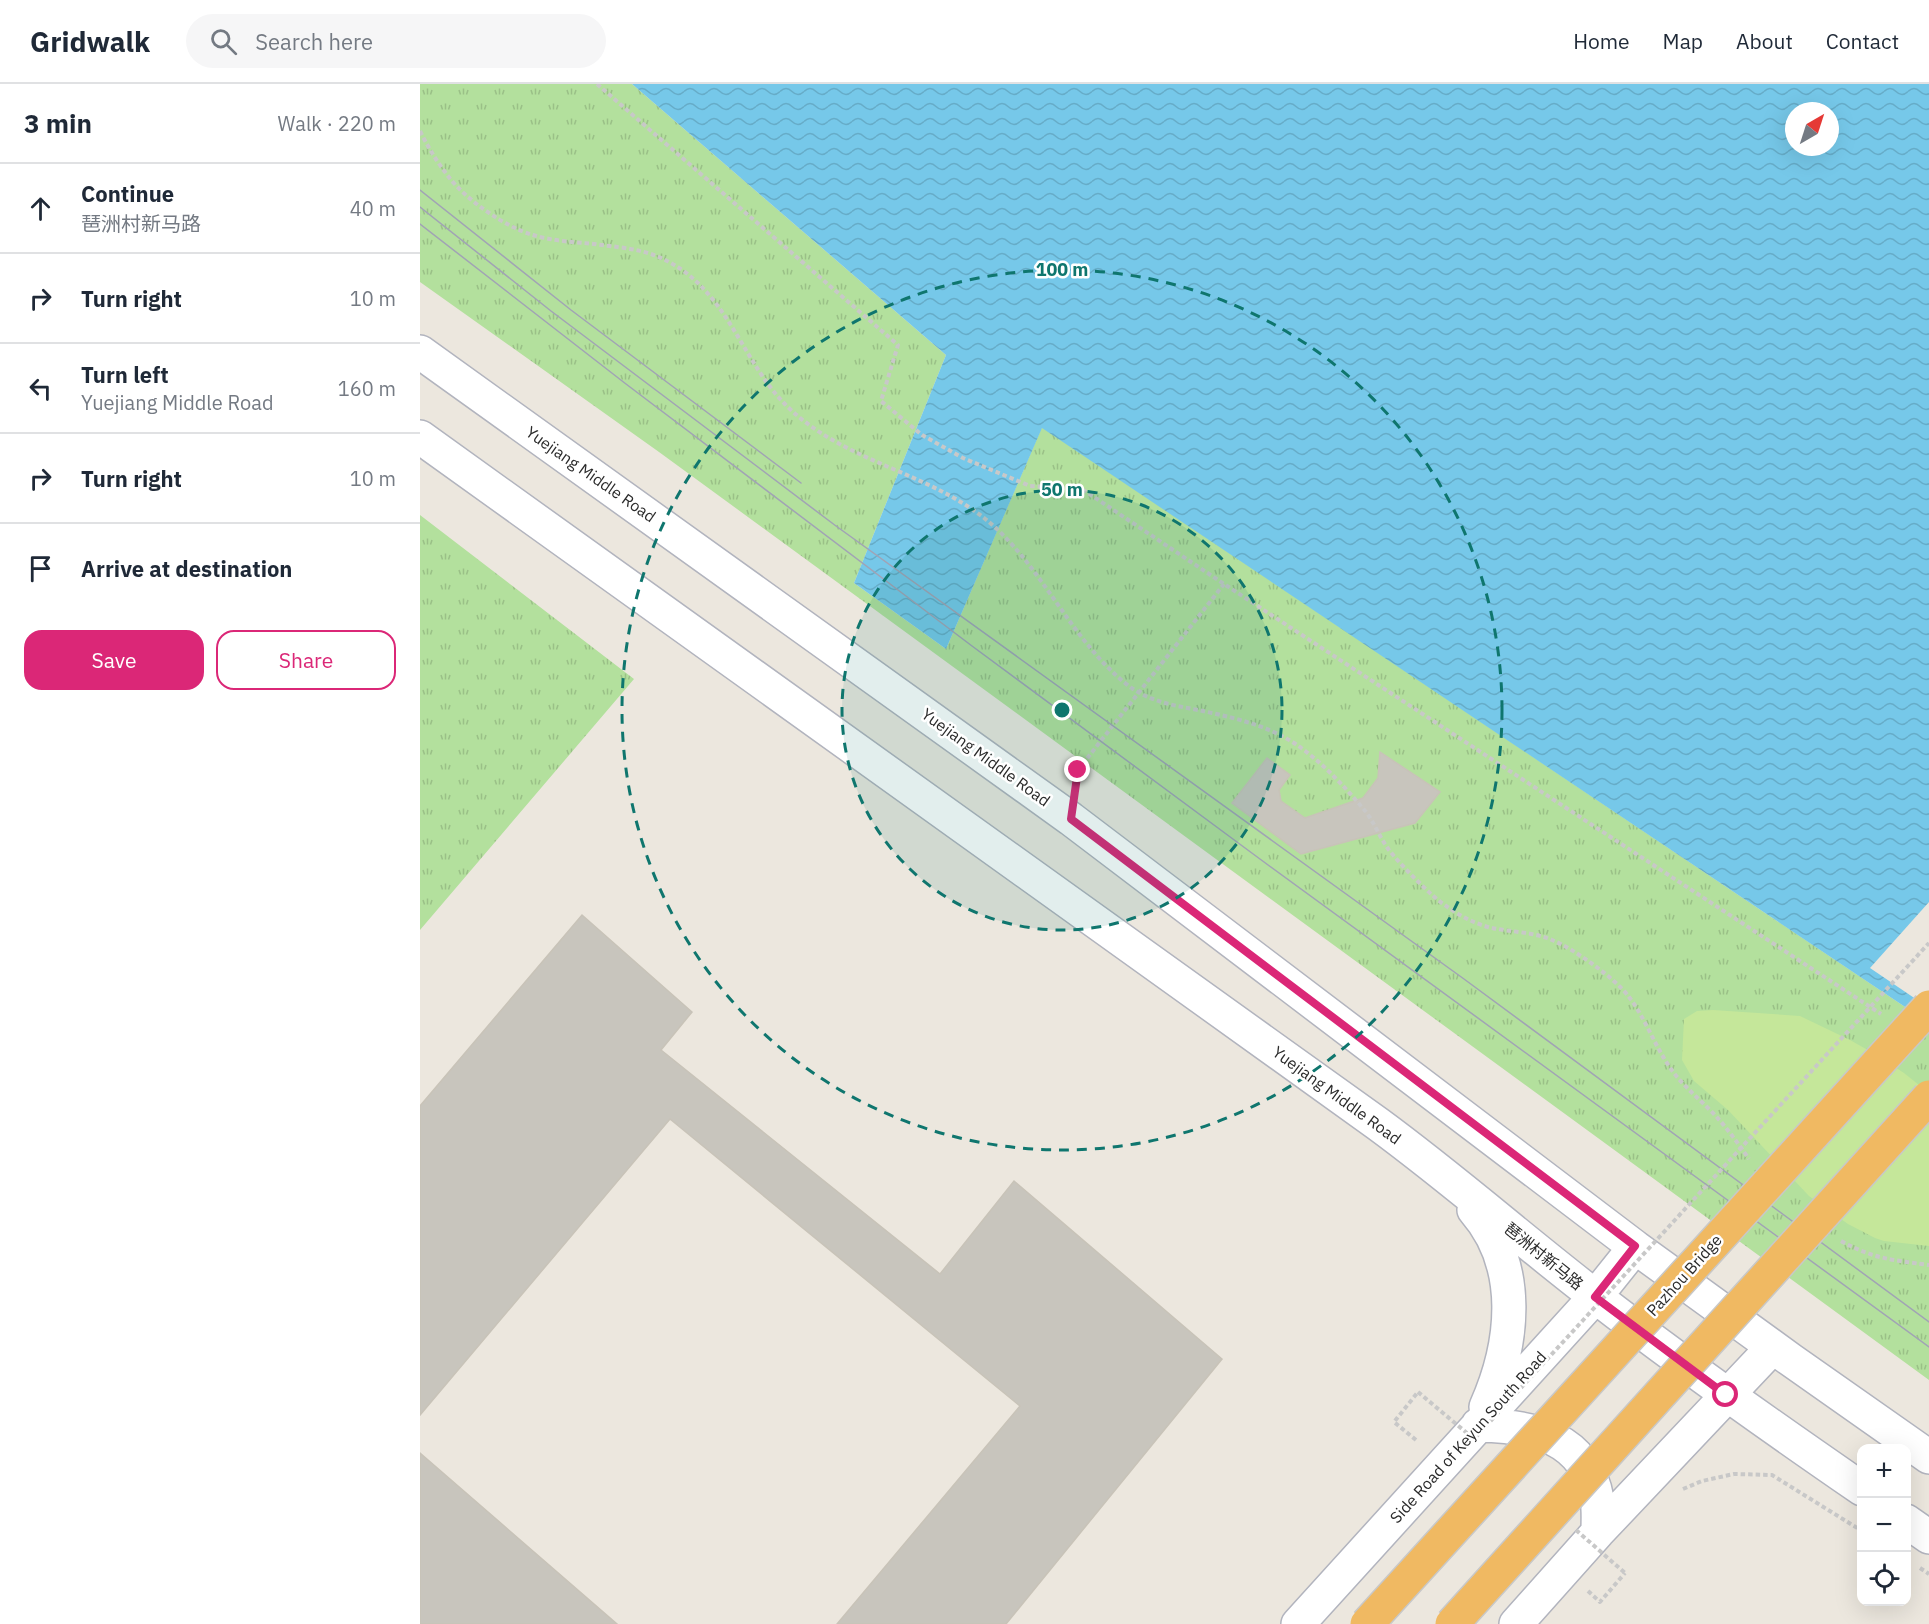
<!DOCTYPE html>
<html lang="en">
<head>
<meta charset="utf-8">
<style>
  body { margin:0; font-family:"IBM Plex Sans","Noto Sans SC",sans-serif; background:#f6f6f7; color:#1f2937 }
  .controls { position:absolute; right:18px; bottom:18px; display:grid; overflow:hidden; border-radius:12px; box-shadow:0 6px 24px #0002 }
  .controls button { width:54px; height:54px; display:grid; place-items:center; padding:0; border:0; border-bottom:2px solid #e0e1e3; background:#fff; color:#1f2937; font:30px sans-serif }
  .compass { position:absolute; left:1365px; top:18px; width:54px; height:54px; border-radius:50%; background:#fff; box-shadow:0 6px 24px #0002; rotate:39deg }
  .stop { position:absolute; width:18px; height:18px; margin:-14px; border:4px solid #db2777; border-radius:50%; background:#fff }
  .stop.end { background:#db2777; border-color:#fff; box-shadow:0 2px 6px #0008 }
  .list { margin:0; padding:0; list-style:none }
  h2 { display:flex; justify-content:space-between; align-items:center; height:78px; margin:0; padding:0 24px; font-size:26px }
  h2 small { font-size:20px; font-weight:400; color:#747a83 }
  .list li { display:grid; grid-template-columns:39px 1fr auto; gap:18px; align-items:center; box-sizing:border-box; height:90px; padding:0 24px; border-top:2px solid #e0e1e3 }
  .list b { display:block; font-size:22px; white-space:nowrap }
  .list p { margin:0; font-size:20px; white-space:nowrap; color:#747a83 }
  .list em { font-size:20px; font-style:normal; color:#747a83 }
  .actions { display:flex; gap:12px; padding:18px 24px }
  .actions a { flex:1; padding:14px 0; border:2px solid #db2777; border-radius:18px; text-align:center; font-size:21px; color:#db2777 }
  .actions .main { background:#db2777; color:#fff }
  .icon { flex:none; width:33px; height:33px; fill:none; stroke:currentColor; stroke-width:2; stroke-linecap:round; stroke-linejoin:round }
  .map { position:relative; flex:none; width:1509px; height:1540px; overflow:hidden }
  header { display:flex; align-items:center; gap:36px; box-sizing:border-box; height:84px; padding:0 30px; background:#fff; border-bottom:2px solid #e0e1e3 }
  header strong { font-size:28px }
  nav { display:flex; gap:33px; margin-inline-start:auto; font-size:21px }
  .search { width:420px; height:54px; background:#f6f6f7; display:flex; align-items:center; gap:15px; box-sizing:border-box; padding:0 21px; border-radius:33px; color:#747a83; font-size:22px }
  main { display:flex }
  aside { flex:1; background:#fff }
  .map>svg:first-child { display:block }
  .grass { fill:url(#grass-tufts) }
  .pitch { fill:#c5e79a }
  .water { fill:url(#water-waves); fill-rule:evenodd }
  .pier { fill:#ece7de }
  .building { fill:#c8c5bd; stroke:#c8c3b8; stroke-width:1.5 }
  .lines { fill:none; stroke-linecap:round; stroke-linejoin:round }
  .secondary-casing { stroke:#b2b4be; stroke-width:36 }
  .path { stroke:#c8c8c8; stroke-width:4; stroke-dasharray:4.5 3; stroke-linecap:butt }
  .secondary { stroke:#fff; stroke-width:33 }
  .tram { stroke:#a1a3b5; stroke-width:1.5 }
  .trunk-bridge-casing { stroke:#c8c8c8; stroke-width:36; stroke-linecap:butt }
  .path-bridge { stroke:#c8c8c8; stroke-width:4; stroke-dasharray:4.5 3; stroke-linecap:butt }
  .trunk-bridge { stroke:#f0b962; stroke-width:33 }
  .route { stroke:#db2777; stroke-width:8 }
  .ring { fill:none; stroke:#0f766e; stroke-width:3; stroke-dasharray:10 8 }
  .labels { text-anchor:middle; stroke-width:5; stroke-linejoin:round; paint-order:stroke }
  .street-label { font-size:16px; fill:#2b2b2b; stroke:#fff }
  .centre { fill:#0f766e; stroke:#fff; stroke-width:3 }
  .ring-label { font-size:18px; text-anchor:middle; font-weight:bold; fill:#0f766e; stroke:#fff; stroke-width:5; stroke-linejoin:round; paint-order:stroke }
</style>
</head>
<body>
<header>
<strong>Gridwalk</strong>
<div class="search"><svg class="icon" aria-label="search" viewBox="0 0 24 24"><circle cx="10" cy="10" r="6"/><path d="M15 15l6 6"/></svg>Search here</div>
<nav><a>Home</a><a>Map</a><a>About</a><a>Contact</a></nav>
</header>
<main>
<aside>
<h2>3 min<small>Walk · 220 m</small></h2>
<ul class="list">
<li><svg class="icon" aria-label="ahead" viewBox="0 0 24 24"><path d="M12 20V5M6 11l6-6 6 6"/></svg><div><b>Continue</b><p>琶洲村新马路</p></div><em>40 m</em></li>
<li><svg class="icon" aria-label="right" viewBox="0 0 24 24"><path d="M7 20v-9h11M14 6l5 5-5 5"/></svg><div><b>Turn right</b></div><em>10 m</em></li>
<li><svg class="icon" aria-label="left" viewBox="0 0 24 24"><path d="M17 20v-9H6M10 6l-5 5 5 5"/></svg><div><b>Turn left</b><p>Yuejiang Middle Road</p></div><em>160 m</em></li>
<li><svg class="icon" aria-label="right" viewBox="0 0 24 24"><path d="M7 20v-9h11M14 6l5 5-5 5"/></svg><div><b>Turn right</b></div><em>10 m</em></li>
<li><svg class="icon" aria-label="arrive" viewBox="0 0 24 24"><path d="M6 21V4h12l-3 4 3 4H6"/></svg><div><b>Arrive at destination</b></div></li>
</ul>
<div class="actions"><a class="main">Save</a><a>Share</a></div>
</aside>
<div class="map">
<svg width="1509" height="1540" viewBox="0 0 1509 1540">
  <defs>
    <pattern id="grass-tufts" width="24" height="20" patternUnits="userSpaceOnUse" patternTransform="scale(1.5)"><rect width="24" height="20" fill="#b3e09d"/><path d="M3 7l-1-3M5 7V3M7 7l1-3M15 17l-1-3M17 17v-4M19 17l1-3" fill="none" stroke="#9ac087"/></pattern>
    <pattern id="water-waves" width="16" height="10" patternUnits="userSpaceOnUse" patternTransform="scale(1.5)"><rect width="16" height="10" fill="#76c8e9"/><path d="M0 5q4-4 8 0t8 0" fill="none" stroke="#66acc8"/></pattern>
  </defs>
  <rect width="100%" height="100%" fill="#ece7de"/>
  <path class="grass" d="M0 0H212L526 271 434 499 526 565 622 343 1509 939V1296L239 368 0 198Z
    M0 431 214 595 0 846Z"/>
  <path class="pitch" d="M1293 926 1380 932 1430 956 1453 969 1484 989 1509 1009V1162L1464 1157 1455 1154 1428 1140 1389 1112 1308 1026 1274 997 1262 976 1264 935 1277 927Z"/>
  <path class="water" d="M212 0H1509V939L622 344 526 565 434 499 526 271ZM1374 27H1410V63H1374Z"/>
  <path class="pier" d="M1509 818V924L1450 884Z"/>
  <path class="building" d="M960 668 1020 708 995 739 881 770 812 719 847 674 870 691 859 706 861 717 885 734 943 714 958 694Z
    M162 831 272 928 241 966 520 1190 594 1097 802 1275 586 1540H417L600 1322 250 1035 0 1331V1022Z
    M0 1369 197 1540H0Z"/>
  <g class="lines">
    <defs>
      <path id="secondary" d="M0 268 651 735 1215 1163 1371 1276 1509 1373
        M0 353 958 1040C1033 1095 1102 1156 1176 1213 1262 1280 1352 1343 1442 1405
        M1054 1126C1103 1182 1094 1260 1066 1323
        M1058 1341C1113 1342 1166 1353 1177 1415 1179 1426 1178 1437 1178 1448
        M1486 1437 1509 1453
        M878 1540 1175 1213 1215 1163
        M1096 1540 1178 1448 1353 1263"/>
    </defs>
    <use href="#secondary" class="secondary-casing"/>
    <path class="path" d="M177 0 478 261 461 317 502 351 543 374 610 402 662 405 804 500 1461 930
      M0 47C8 63 17 78 28 92 45 115 85 143 113 151 132 157 154 158 174 160 211 165 233 165 265 188 313 224 328 287 371 326 428 379 511 389 569 438 623 484 650 554 705 599 727 617 751 621 778 626 811 633 848 641 877 661 903 679 926 704 946 728 955 740 960 754 969 766 981 781 997 797 1011 810 1028 825 1050 839 1072 844 1091 848 1114 848 1132 856 1154 865 1195 894 1209 913 1225 934 1234 960 1249 982 1260 999 1276 1012 1291 1027 1305 1041 1317 1058 1329 1075
      M656 701 658 686 804 500
      M1421 1157C1454 1175 1472 1176 1509 1181
      M996 1356 974 1338 998 1308
      M1263 1405 1282 1397 1314 1390 1352 1391 1442 1447
      M1500 1484 1509 1490
      M1168 1507 1180 1518 1205 1489"/>
    <use href="#secondary" class="secondary"/>
    <path class="tram" d="M0 106 151 226 381 399
      M0 123 131 227 416 442 1044 895 1509 1238
      M0 140 206 300 552 562 844 778 1509 1263"/>
    <defs>
      <path id="trunk-bridge" d="M947 1540 1509 923
        M1032 1540 1509 1013"/>
    </defs>
    <use href="#trunk-bridge" class="trunk-bridge-casing"/>
    <path class="path-bridge" d="M998 1308 1054 1355 1509 859
      M1156 1446 1205 1489"/>
    <use href="#trunk-bridge" class="trunk-bridge"/>
  </g>
  <g class="lines">
    <path class="route" d="M658 686 651 735 1215 1162 1175 1213 1306 1311"/>
  </g>
  <circle cx="642" cy="626" r="220" fill="#0f766e" fill-opacity=".12"/>
  <g class="ring">
    <circle cx="642" cy="626" r="220"/>
    <circle cx="642" cy="626" r="440"/>
  </g>
  <g class="labels">
    <g class="street-label">
      <text transform="translate(171 390) rotate(35)" y="6">Yuejiang Middle Road</text>
      <text transform="translate(566 673) rotate(36)" y="6">Yuejiang Middle Road</text>
      <text transform="translate(917 1011) rotate(36)" y="6">Yuejiang Middle Road</text>
      <text transform="translate(1124 1172) rotate(39)" y="6">琶洲村新马路</text>
      <text transform="translate(1264 1191) rotate(-48)" y="6">Pazhou Bridge</text>
      <text transform="translate(1048 1353) rotate(-48)" y="6">Side Road of Keyun South Road</text>
    </g>
  </g>
  <circle cx="642" cy="626" r="9" class="centre"/>
  <g class="ring-label">
    <text x="642" y="192">100 m</text>
    <text x="642" y="412">50 m</text>
  </g>
</svg>
<div class="controls">
<button>+</button>
<button>−</button>
<button><svg class="icon" aria-label="locate" viewBox="0 0 24 24"><circle cx="12" cy="12" r="6"/><path d="M12 2v4M12 18v4M2 12h4M18 12h4"/></svg></button>
</div>
<svg class="compass" viewBox="-18 -18 36 36"><path d="M0-13l5 13h-10z" fill="#e53935"/><path d="M0 13l5-13h-10z" fill="#747a83"/></svg>
<div class="stop" style="left:1306px;top:1311px"></div>
<div class="stop end" style="left:658px;top:686px"></div>
</div>
</main>
</body>
</html>
